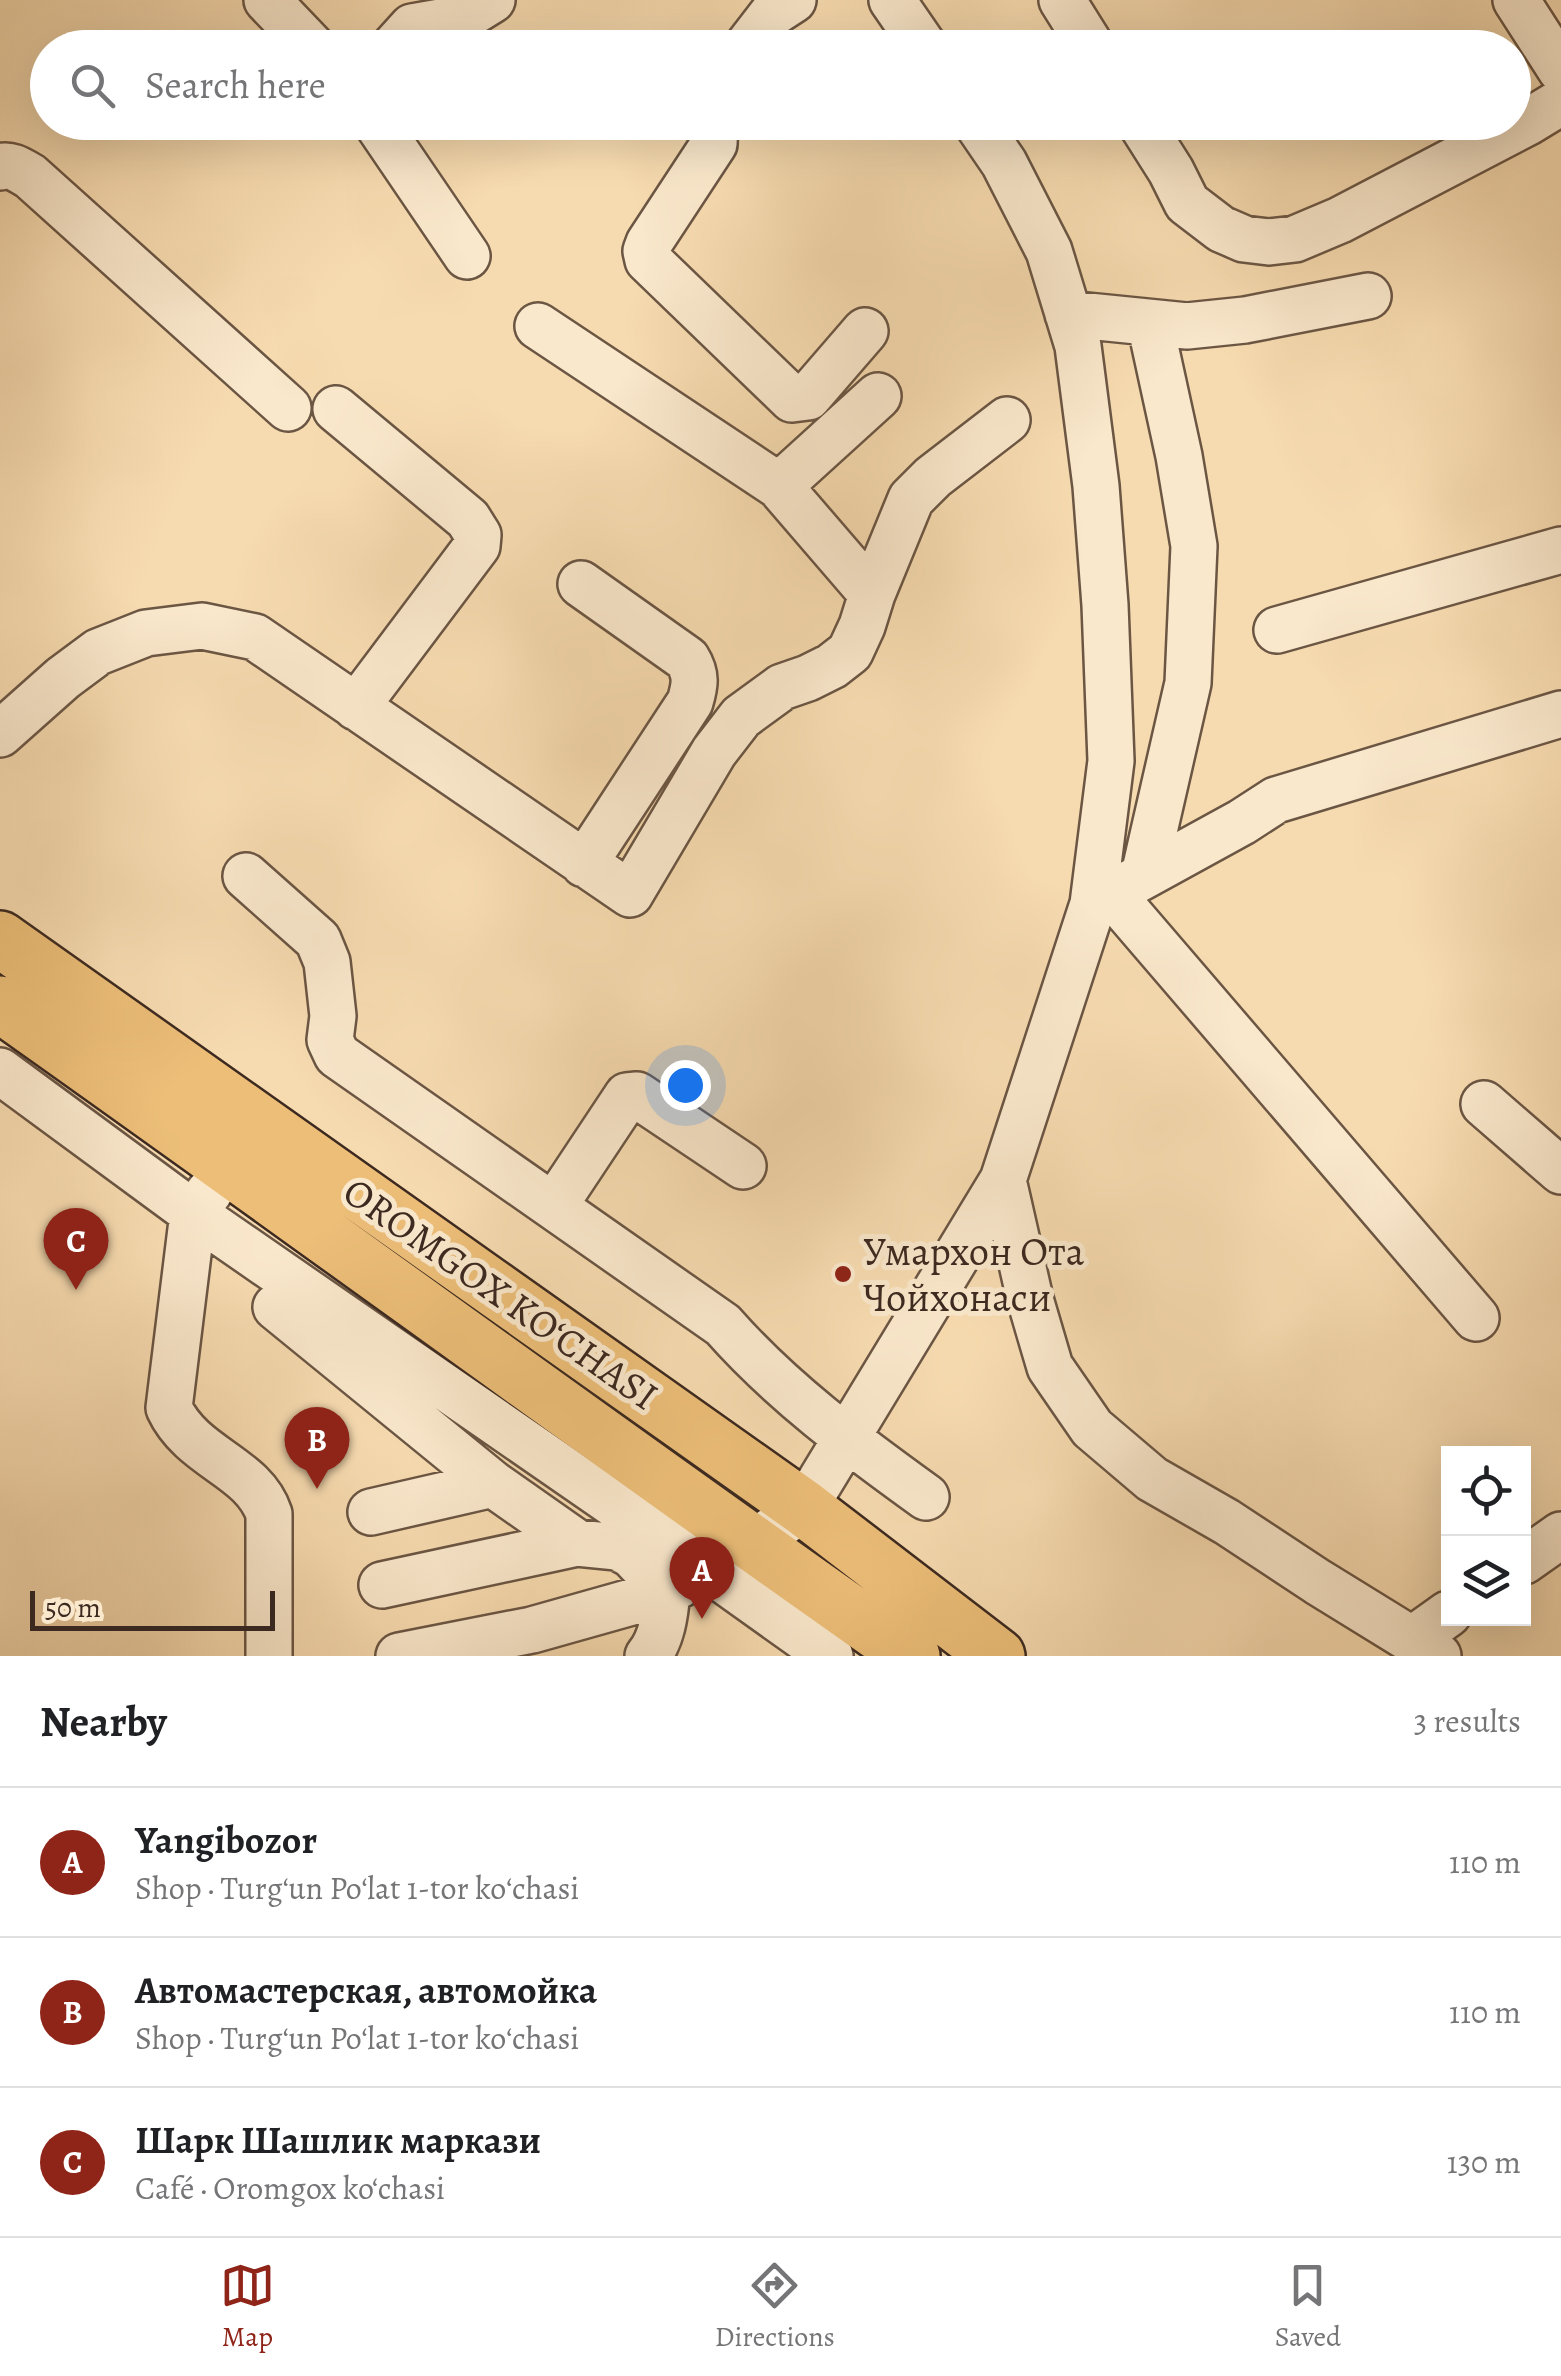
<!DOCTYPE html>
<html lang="en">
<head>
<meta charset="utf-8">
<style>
  body { margin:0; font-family:Alegreya,serif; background:#f6f6f6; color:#202124 }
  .controls { position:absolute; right:30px; bottom:30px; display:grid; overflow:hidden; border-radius:0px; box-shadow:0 10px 40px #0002 }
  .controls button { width:90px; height:90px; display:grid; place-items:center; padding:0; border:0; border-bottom:2px solid #e0e0e0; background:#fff; color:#202124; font:50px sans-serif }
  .scale { position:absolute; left:30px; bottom:25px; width:245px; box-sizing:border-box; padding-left:10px; border:5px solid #3c2920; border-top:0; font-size:28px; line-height:35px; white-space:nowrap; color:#3c2920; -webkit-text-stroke:8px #fae8cc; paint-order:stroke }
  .you { position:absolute; left:685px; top:1085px; width:35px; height:35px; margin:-25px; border:8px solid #fff; border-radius:50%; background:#1a73e8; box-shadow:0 0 0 15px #1a73e833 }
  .badge { display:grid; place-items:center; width:65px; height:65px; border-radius:50%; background:#8f2418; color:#fff; font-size:32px; font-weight:700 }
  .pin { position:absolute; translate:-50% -82px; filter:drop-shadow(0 2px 5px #0008) }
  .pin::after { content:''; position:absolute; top:52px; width:35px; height:30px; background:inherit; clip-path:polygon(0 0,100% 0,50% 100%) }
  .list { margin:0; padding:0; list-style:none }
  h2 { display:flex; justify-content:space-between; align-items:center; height:130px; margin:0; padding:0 40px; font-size:42px }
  h2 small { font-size:32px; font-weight:400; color:#757577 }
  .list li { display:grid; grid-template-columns:65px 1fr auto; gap:30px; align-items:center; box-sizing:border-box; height:150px; padding:0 40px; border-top:2px solid #e0e0e0 }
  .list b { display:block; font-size:38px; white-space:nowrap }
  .list p { margin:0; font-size:32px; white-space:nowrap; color:#757577 }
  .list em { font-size:32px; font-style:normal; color:#757577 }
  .icon { flex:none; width:55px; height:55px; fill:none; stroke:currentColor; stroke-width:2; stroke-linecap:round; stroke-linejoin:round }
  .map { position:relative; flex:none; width:1561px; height:1656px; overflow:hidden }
  .search { position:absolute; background:#fff; box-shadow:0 10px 40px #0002; left:30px; right:30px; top:30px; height:110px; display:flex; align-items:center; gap:25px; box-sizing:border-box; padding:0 35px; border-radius:55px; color:#757577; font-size:38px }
  .sheet { height:580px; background:#fff }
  nav { display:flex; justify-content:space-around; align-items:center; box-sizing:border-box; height:140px; border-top:2px solid #e0e0e0; background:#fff; font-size:28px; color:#757577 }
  nav a { display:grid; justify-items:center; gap:5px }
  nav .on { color:#8f2418 }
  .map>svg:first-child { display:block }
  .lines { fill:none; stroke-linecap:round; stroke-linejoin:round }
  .minor-casing { stroke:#6b5644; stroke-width:50 }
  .major-casing { stroke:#3c2920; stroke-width:60 }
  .minor { stroke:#fae8cc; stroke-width:45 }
  .major { stroke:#ecbe78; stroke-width:55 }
  .poi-dot { fill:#8f2418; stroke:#fae8cc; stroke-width:4 }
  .labels { text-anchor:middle; stroke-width:10; stroke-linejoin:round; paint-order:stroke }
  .poi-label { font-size:40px; fill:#3c2920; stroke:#fae8cc; text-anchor:start }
  .street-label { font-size:40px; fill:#3c2920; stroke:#fae8cc }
</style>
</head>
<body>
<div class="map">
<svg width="1561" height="1656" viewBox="0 0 1561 1656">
  <rect width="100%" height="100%" fill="#f7dbb0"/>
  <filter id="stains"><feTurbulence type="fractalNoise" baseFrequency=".002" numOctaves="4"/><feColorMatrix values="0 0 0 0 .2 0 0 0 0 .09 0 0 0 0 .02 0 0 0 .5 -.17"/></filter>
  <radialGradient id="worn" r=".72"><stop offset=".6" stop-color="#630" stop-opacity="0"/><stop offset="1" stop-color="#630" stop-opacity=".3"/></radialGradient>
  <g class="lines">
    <defs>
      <path id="minor" d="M267 0 313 48
        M892 0 925 48
        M1062 0 1092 48
        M1516 0 1561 70
        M393 48 412 27 463 18 492 0
        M746 48 773 13 793 0
        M376 122 467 256
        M715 122 714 144 649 243 646 251 648 260 792 399 808 397 865 331
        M1140 122 1171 171 1187 203 1221 229 1244 239 1269 242 1295 239 1340 220 1528 122 1561 102
        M0 167C10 163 21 171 30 176L288 408
        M1068 314 1187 326 1245 320 1368 296
        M336 409 468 519 478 535 477 546 356 707
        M779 486 878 396
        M581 584 687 659C697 675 695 685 690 702L584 864
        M872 594 911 499 933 477 1007 420
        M1277 630 1561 550
        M0 734 63 678 98 652 146 633 202 626 255 637 630 894 714 752 741 717 782 687 808 678 832 666 850 652 862 626 872 594 779 486 538 326
        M1144 875 1188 683 1194 546 1179 456 1150 323
        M246 876 318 940 327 962 333 1016 330 1040 337 1055 723 1325C782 1392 854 1445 926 1497
        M1129 884 1242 822 1276 800 1561 714
        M1112 894 1476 1318
        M0 1071 193 1213 708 1569 830 1656
        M1484 1104 1561 1171
        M1003 1180 1030 1299 1050 1367 1092 1428 1152 1479 1227 1522 1318 1582 1438 1656
        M210 1191 193 1213 169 1408C193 1459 253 1466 269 1514V1656
        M554 1206 627 1096 637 1095 743 1166
        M276 1307 493 1484 577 1543 617 1547 632 1555 667 1592C665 1614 662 1639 648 1656
        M371 1512 493 1484
        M1524 1561 1561 1535
        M382 1585 577 1543
        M1413 1639 1448 1614
        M399 1656 532 1630 667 1592 752 1544 804 1508 1003 1180 1093 904 1111 761 1105 605 1096 486 1078 346 1049 251 1004 163 976 122"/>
      <path id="major" d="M0 939 804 1508 997 1656
        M0 1004C306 1220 606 1442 912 1656"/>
    </defs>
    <use href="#minor" class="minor-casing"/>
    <use href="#major" class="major-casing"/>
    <use href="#minor" class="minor"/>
    <use href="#major" class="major"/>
  </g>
  <circle class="poi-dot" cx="843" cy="1274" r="10"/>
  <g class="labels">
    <g class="poi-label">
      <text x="863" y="1265">Умархон Ота<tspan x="863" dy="46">Чойхонаси</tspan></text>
    </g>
    <g class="street-label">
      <text transform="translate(501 1293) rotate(35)" y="14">OROMGOX KO‘CHASI</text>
    </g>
  </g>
  <rect width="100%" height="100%" filter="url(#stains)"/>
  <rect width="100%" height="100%" fill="url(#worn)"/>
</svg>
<div class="controls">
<button><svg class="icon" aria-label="locate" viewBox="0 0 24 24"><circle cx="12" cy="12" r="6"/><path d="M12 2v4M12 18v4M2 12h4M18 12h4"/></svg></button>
<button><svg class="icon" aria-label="layers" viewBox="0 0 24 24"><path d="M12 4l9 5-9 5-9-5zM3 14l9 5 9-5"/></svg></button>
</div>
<div class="scale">50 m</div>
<div class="you"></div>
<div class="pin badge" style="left:702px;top:1619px">A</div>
<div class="pin badge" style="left:317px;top:1489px">B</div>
<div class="pin badge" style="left:76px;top:1290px">C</div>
<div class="search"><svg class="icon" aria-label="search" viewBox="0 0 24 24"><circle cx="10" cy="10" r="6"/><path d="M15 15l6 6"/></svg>Search here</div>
</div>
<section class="sheet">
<h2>Nearby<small>3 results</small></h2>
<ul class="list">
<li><span class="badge">A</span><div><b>Yangibozor</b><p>Shop · Turgʻun Poʻlat 1-tor koʻchasi</p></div><em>110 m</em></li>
<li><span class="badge">B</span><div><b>Автомастерская, автомойка</b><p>Shop · Turgʻun Poʻlat 1-tor koʻchasi</p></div><em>110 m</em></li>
<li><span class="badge">C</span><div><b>Шарк Шашлик маркази</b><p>Café · Oromgox ko‘chasi</p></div><em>130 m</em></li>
</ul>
</section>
<nav>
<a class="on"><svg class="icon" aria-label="map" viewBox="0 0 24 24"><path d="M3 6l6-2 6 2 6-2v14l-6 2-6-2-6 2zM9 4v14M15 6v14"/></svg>Map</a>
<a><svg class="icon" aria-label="directions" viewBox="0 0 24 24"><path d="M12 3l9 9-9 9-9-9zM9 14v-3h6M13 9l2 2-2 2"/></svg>Directions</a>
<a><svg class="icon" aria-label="saved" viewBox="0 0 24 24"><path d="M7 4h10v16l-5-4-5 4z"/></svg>Saved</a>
</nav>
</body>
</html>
